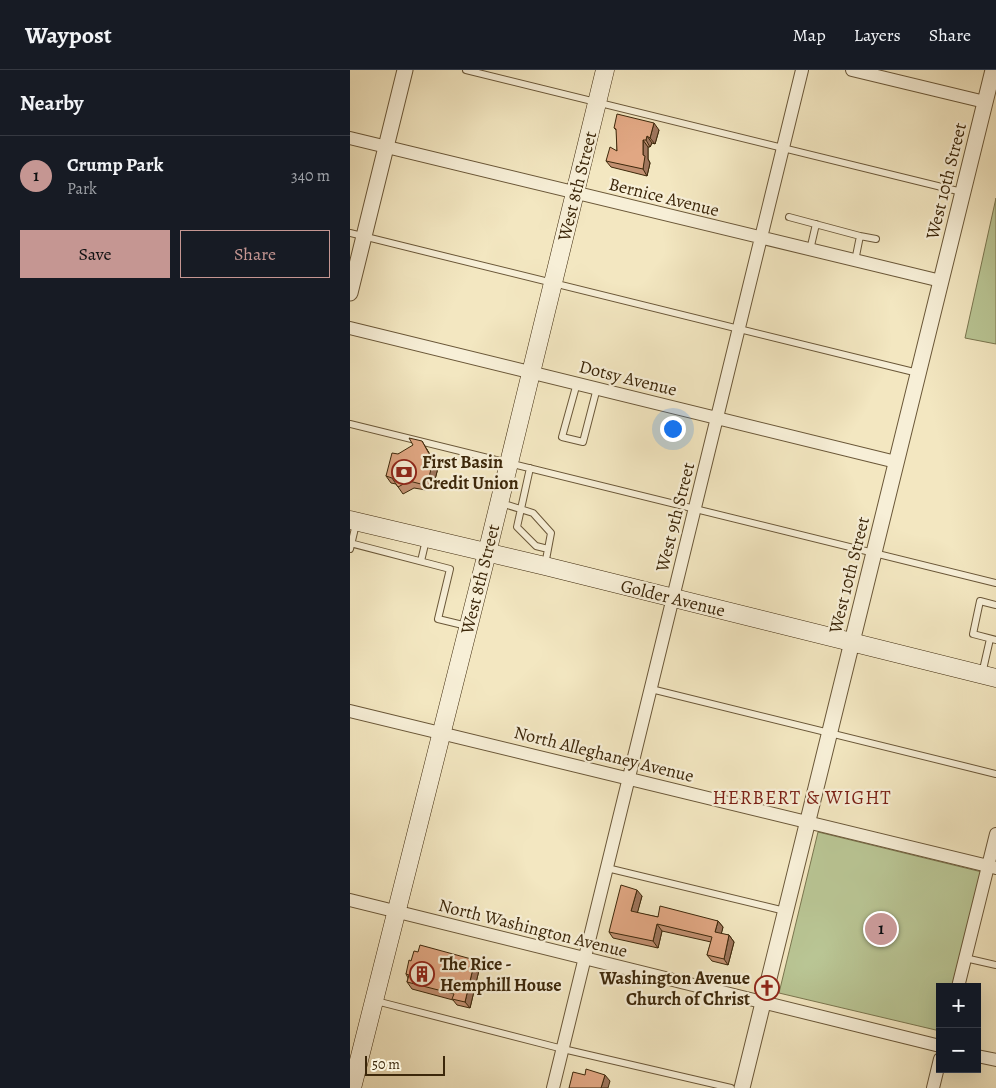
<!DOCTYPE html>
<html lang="en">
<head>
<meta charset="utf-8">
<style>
  body { margin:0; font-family:Alegreya,serif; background:#20242c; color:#f1f3f6 }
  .controls { position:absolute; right:15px; bottom:15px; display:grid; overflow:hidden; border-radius:0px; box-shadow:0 5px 20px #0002 }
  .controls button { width:45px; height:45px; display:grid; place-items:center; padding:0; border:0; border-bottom:1px solid #363941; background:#171b24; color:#f1f3f6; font:25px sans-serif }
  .scale { position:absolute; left:15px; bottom:12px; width:80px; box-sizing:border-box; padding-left:5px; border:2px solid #3c270a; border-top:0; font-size:14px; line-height:18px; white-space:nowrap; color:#3c270a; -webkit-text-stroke:4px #f7efd7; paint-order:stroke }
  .you { position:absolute; left:322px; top:358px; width:18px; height:18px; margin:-12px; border:4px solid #fff; border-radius:50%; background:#1a73e8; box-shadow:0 0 0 8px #1a73e833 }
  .badge { display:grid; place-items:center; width:32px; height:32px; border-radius:50%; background:#c59692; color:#111; font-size:16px; font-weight:700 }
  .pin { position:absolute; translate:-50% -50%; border:2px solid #fff; box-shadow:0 1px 5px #0006 }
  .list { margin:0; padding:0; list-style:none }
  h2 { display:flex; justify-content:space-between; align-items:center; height:65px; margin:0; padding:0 20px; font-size:21px }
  h2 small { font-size:16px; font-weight:400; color:#9ea1a6 }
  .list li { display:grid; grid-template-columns:32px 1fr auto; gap:15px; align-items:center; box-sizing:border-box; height:80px; padding:0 20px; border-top:1px solid #363941 }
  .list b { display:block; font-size:19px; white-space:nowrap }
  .list p { margin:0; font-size:16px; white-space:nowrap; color:#9ea1a6 }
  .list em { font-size:16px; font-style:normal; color:#9ea1a6 }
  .actions { display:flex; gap:10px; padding:15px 20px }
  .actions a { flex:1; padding:11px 0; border:1px solid #c59692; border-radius:0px; text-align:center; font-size:18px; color:#c59692 }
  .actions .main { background:#c59692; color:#111 }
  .map { position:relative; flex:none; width:646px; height:1018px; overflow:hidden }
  header { display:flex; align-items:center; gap:30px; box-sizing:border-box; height:70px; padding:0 25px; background:#171b24; border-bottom:1px solid #363941 }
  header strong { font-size:24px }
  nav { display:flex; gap:28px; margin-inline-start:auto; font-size:18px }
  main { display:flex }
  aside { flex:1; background:#171b24 }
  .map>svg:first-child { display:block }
  .green { fill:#b9c594; stroke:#7a764f }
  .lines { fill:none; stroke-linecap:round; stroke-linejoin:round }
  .service-casing { stroke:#6a5738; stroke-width:8 }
  .minor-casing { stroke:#6a5738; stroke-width:14 }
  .tertiary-casing { stroke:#6a5738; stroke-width:17 }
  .secondary-casing { stroke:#3c270a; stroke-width:19 }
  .service { stroke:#f7efd7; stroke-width:6 }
  .minor { stroke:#f7efd7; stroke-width:12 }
  .tertiary { stroke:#f7efd7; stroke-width:15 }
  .secondary { stroke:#f7efd7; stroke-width:18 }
  .wall { fill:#c29071; stroke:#3c270a }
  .shaded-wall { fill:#9e755c; stroke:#3c270a }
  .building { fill:#e1a783; stroke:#3c270a }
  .labels { text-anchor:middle; stroke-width:4.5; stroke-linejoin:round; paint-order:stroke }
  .street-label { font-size:18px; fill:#3c270a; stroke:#f7efd7 }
  .poi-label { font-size:18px; font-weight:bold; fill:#3c270a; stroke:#f7efd7; text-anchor:start }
  .neighbourhood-label { font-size:19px; letter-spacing:1px; fill:#7a1f14; stroke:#f7efd7 }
</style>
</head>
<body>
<header>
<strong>Waypost</strong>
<nav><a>Map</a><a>Layers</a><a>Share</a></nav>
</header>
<main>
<aside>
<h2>Nearby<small></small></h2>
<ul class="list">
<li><span class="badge">1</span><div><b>Crump Park</b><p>Park</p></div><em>340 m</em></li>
</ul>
<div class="actions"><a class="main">Save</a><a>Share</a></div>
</aside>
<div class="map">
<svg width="646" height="1018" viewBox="0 0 646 1018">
  <rect width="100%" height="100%" fill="#f3e7c1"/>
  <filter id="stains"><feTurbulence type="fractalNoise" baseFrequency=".004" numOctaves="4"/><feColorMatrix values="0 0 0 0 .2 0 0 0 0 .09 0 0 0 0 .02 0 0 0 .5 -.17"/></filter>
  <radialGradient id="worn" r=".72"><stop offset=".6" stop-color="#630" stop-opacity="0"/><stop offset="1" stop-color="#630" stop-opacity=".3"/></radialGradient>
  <path class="green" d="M646 128V274L615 268Z
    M468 762 632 802 604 917H590V961L429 923Z"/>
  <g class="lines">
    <defs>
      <path id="service" d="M116 0 612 122
        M439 147 510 166 505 191
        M0 163 568 303
        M510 166 526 169
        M460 180 466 154
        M227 313 212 367 233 372 247 318
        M0 354 646 513
        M180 398 167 457 186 476 198 479
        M151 433 183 443 201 463 195 495
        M0 473 100 499 88 549 117 556
        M0 479 6 454
        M71 491 76 470
        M646 535 630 531 623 564 646 570
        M632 604 640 569
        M301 619 646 704
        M257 798 435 841
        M615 888 646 895
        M26 931 213 979 381 1018"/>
      <path id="minor" d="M502 0 635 32
        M0 68 591 211
        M0 258 546 392
        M0 641 646 798
        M0 830 590 976
        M608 917 646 764
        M627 986 646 990
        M203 1018 452 0
        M583 1018 590 989"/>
      <path id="tertiary" d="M0 223 55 0
        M392 1018 643 0"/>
      <path id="secondary" d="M0 450 195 496 646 608
        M2 1018 137 483 255 0"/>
    </defs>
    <use href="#service" class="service-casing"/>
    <use href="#minor" class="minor-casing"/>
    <use href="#tertiary" class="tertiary-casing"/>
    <use href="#secondary" class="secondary-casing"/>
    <use href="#service" class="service"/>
    <use href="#minor" class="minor"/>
    <use href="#tertiary" class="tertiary"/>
    <use href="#secondary" class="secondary"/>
  </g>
  <path class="wall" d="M264 58 309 60 305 74 302 73 300 77H298V89L300 93 297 106 261 97 256 91 267 81V61Z
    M76 378 88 398 83 417 77 416 76 420 64 418 53 424 46 414 41 413 36 406 48 384Z
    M292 826 287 843 308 847 368 851 373 857 371 864 379 865 384 872 378 895 362 891 357 885 361 872 312 861 308 878 263 868 259 862Z
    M68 882 125 890 130 896 120 938 107 935 103 930 62 919 57 912 58 908 56 904Z"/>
  <path class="shaded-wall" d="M304 53 309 60 305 74 300 68Z
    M297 66 302 73 300 77 296 70Z
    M293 70 298 77V89L300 93 297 106 293 99Z
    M72 371 88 398 83 417 78 411Z
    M72 409 77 416 76 420 71 414Z
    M287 820 292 826 286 848 281 841Z
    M368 851 373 857 370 869 365 862Z
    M307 854 312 861 308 878 303 871Z
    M379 865 384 872 378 895 374 889Z
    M125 890 130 896 120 938 115 932Z
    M255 1005 260 1011 258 1018H251Z"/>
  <path class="building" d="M267 44 304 53 300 68 297 66 296 70H293V85L295 86 293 99 256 91 260 77 267 81 266 59 264 58Z
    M59 368 72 371 83 391 78 411 72 409 71 414 59 411 48 417 42 408 36 406 42 383 48 384 63 375Z
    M271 815 287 820 281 841 308 847 310 836 368 851 365 862 379 865 374 889 357 885 362 867 307 854 303 871 259 862Z
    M70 875 125 890 115 932 102 929 104 924 57 912 59 905 56 904 59 890 61 891 64 881 68 882Z
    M236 999 255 1005 251 1018H219L223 1002 235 1005Z"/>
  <defs>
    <symbol id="bank-ring" viewBox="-11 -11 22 22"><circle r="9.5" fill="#f7efd7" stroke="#8f2418" stroke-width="1.5"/><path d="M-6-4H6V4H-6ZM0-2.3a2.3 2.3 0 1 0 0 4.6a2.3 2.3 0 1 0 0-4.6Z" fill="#8f2418"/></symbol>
    <symbol id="building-ring" viewBox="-11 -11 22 22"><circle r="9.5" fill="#f7efd7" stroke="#8f2418" stroke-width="1.5"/><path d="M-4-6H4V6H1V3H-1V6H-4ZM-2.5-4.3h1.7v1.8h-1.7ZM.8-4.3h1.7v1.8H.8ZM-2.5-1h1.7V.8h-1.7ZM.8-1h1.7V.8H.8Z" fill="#8f2418"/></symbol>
    <symbol id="church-ring" viewBox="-11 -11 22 22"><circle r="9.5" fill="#f7efd7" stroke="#8f2418" stroke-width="1.5"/><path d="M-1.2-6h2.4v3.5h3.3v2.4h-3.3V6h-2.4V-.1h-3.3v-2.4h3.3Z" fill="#8f2418"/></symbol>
  </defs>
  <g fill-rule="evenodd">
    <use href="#bank-ring" x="40" y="388" width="28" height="28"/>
    <use href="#building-ring" x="58" y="890" width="28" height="28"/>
    <use href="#church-ring" x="403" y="904" width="28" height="28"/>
  </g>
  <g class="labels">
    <g class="street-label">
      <text transform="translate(596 111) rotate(-76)" y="6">West 10th Street</text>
      <text transform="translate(227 116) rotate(-76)" y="6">West 8th Street</text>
      <text transform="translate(314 127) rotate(14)" y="6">Bernice Avenue</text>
      <text transform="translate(278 308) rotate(14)" y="6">Dotsy Avenue</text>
      <text transform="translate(325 447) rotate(-76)" y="6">West 9th Street</text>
      <text transform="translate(499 505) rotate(-76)" y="6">West 10th Street</text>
      <text transform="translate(130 509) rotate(-76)" y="6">West 8th Street</text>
      <text transform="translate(323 528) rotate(14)" y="6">Golder Avenue</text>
      <text transform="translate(254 684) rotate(14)" y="6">North Alleghaney Avenue</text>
      <text transform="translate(183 858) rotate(14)" y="6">North Washington Avenue</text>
    </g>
    <g class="poi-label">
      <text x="72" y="398">First Basin<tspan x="72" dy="21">Credit Union</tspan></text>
      <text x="90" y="900">The Rice -<tspan x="90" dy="21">Hemphill House</tspan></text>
      <text x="400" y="914" text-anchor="end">Washington Avenue<tspan x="400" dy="21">Church of Christ</tspan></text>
    </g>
    <g class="neighbourhood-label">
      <text x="452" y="734">HERBERT &amp; WIGHT</text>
    </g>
  </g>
  <rect width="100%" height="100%" filter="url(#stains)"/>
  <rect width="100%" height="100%" fill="url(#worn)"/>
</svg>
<div class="controls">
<button>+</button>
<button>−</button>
</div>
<div class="scale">50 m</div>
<div class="you"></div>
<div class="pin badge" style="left:531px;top:859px">1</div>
</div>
</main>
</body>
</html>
